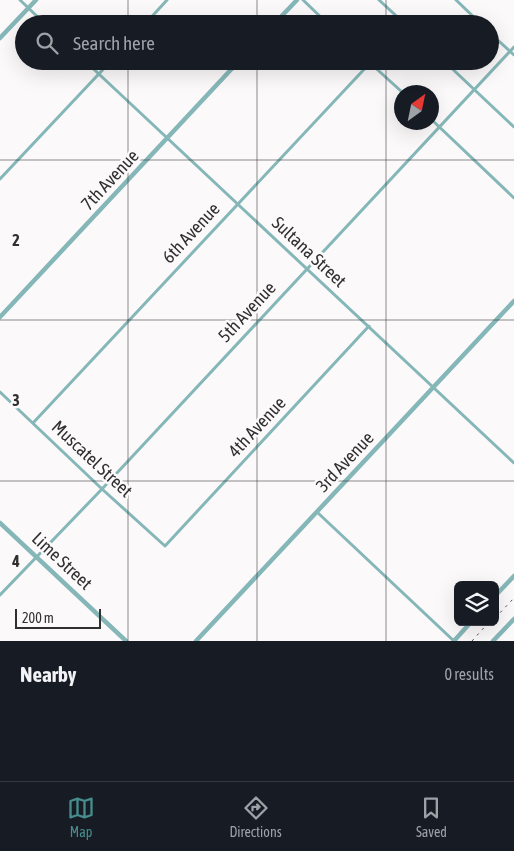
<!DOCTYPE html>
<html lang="en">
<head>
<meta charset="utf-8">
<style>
  body { margin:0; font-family:"Asap Condensed",sans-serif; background:#242831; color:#f1f3f6 }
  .controls { position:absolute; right:15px; bottom:15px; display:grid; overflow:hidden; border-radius:8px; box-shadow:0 5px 20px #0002 }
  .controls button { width:45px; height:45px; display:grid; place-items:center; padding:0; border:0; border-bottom:1px solid #363941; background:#171b24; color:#f1f3f6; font:25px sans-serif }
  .compass { position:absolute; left:394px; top:85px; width:45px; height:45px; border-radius:50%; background:#171b24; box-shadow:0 5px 20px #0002; rotate:33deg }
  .scale { position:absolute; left:15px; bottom:12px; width:86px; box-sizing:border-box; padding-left:5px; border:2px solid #313031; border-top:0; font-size:14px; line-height:18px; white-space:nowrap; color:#313031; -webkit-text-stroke:4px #fcf9fb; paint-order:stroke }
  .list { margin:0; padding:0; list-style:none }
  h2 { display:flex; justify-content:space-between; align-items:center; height:65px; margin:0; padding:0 20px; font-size:21px }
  h2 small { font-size:16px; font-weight:400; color:#9ea1a6 }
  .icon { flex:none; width:28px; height:28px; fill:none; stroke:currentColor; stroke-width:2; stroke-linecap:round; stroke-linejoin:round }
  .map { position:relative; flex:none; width:514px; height:641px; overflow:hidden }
  .search { position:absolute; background:#171b24; box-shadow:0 5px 20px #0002; left:15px; right:15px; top:15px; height:55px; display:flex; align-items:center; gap:12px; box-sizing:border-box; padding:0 18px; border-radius:28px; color:#9ea1a6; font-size:19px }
  .sheet { height:140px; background:#171b24 }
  nav { display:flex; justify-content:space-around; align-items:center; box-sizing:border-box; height:70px; border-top:1px solid #363941; background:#171b24; font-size:14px; color:#9ea1a6 }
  nav a { display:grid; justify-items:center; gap:2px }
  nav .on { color:#458d8e }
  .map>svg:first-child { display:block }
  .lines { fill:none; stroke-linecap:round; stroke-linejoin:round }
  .minor { stroke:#86b7b8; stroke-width:3 }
  .tertiary { stroke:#86b7b8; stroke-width:4.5 }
  .rail { stroke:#504f50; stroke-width:1; stroke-dasharray:2.5 5; stroke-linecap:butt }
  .grid { fill:none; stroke:#313031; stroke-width:1; stroke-opacity:0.55 }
  .labels { text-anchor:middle; stroke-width:5; stroke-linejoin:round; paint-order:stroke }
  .street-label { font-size:18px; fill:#313031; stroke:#fcf9fb }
  .grid-label { font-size:16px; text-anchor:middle; font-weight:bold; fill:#313031; stroke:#fcf9fb; stroke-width:5; stroke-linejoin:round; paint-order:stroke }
</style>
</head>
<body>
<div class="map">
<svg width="514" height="641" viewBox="0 0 514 641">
  <rect width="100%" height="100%" fill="#fcf9fb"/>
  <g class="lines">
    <path class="minor" d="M20 0 45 24
      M303 0 328 24
      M379 0 405 24
      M456 0 481 24
      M145 24 167 0
      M490 33 514 55
      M85 61 514 463
      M444 61 514 127
      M369 62 402 92
      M432 120 514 198
      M0 179 111 61
      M0 392 102 489 165 546 369 326
      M33 423 370 63
      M317 512 454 641
      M0 595 102 489 514 47"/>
    <path class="tertiary" d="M274 24 297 0
      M0 38 36 0
      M0 317 239 61
      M0 523 126 641
      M495 596 514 576
      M196 641 514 301
      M454 641 471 622
      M493 641 514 619"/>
    <path class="rail" d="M495 618 514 598
      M472 641 489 622"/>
  </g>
  <path class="grid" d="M128 0V24M257 0V24M386 0V24M128 61V641M257 61V641M386 61V641M0 160H514M0 320H514M0 481H514"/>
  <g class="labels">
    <g class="street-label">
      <text transform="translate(110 180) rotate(-47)" y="6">7th Avenue</text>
      <text transform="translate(191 233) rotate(-47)" y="6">6th Avenue</text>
      <text transform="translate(309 252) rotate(43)" y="6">Sultana Street</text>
      <text transform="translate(247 312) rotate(-47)" y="6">5th Avenue</text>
      <text transform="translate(257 427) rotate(-47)" y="6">4th Avenue</text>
      <text transform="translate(92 459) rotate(43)" y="6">Muscatel Street</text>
      <text transform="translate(345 462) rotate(-47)" y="6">3rd Avenue</text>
      <text transform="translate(62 561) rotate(43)" y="6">Lime Street</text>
    </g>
  </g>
  <g class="grid-label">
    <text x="16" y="246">2</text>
    <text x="16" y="406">3</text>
    <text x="16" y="567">4</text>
  </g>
</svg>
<div class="controls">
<button><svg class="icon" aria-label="layers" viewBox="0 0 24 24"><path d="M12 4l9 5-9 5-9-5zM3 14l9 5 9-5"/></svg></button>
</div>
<svg class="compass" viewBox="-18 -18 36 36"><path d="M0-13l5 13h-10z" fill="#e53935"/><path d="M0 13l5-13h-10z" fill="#9ea1a6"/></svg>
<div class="scale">200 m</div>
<div class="search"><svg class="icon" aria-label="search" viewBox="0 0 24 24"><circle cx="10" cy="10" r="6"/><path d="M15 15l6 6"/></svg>Search here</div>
</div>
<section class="sheet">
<h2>Nearby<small>0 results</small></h2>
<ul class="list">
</ul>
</section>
<nav>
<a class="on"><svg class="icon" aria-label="map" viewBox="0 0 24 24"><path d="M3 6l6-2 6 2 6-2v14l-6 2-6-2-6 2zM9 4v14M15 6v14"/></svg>Map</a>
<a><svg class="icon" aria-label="directions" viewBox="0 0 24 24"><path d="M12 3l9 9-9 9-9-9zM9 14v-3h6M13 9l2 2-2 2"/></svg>Directions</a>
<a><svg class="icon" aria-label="saved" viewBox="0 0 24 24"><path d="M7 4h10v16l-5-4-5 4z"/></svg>Saved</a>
</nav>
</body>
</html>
